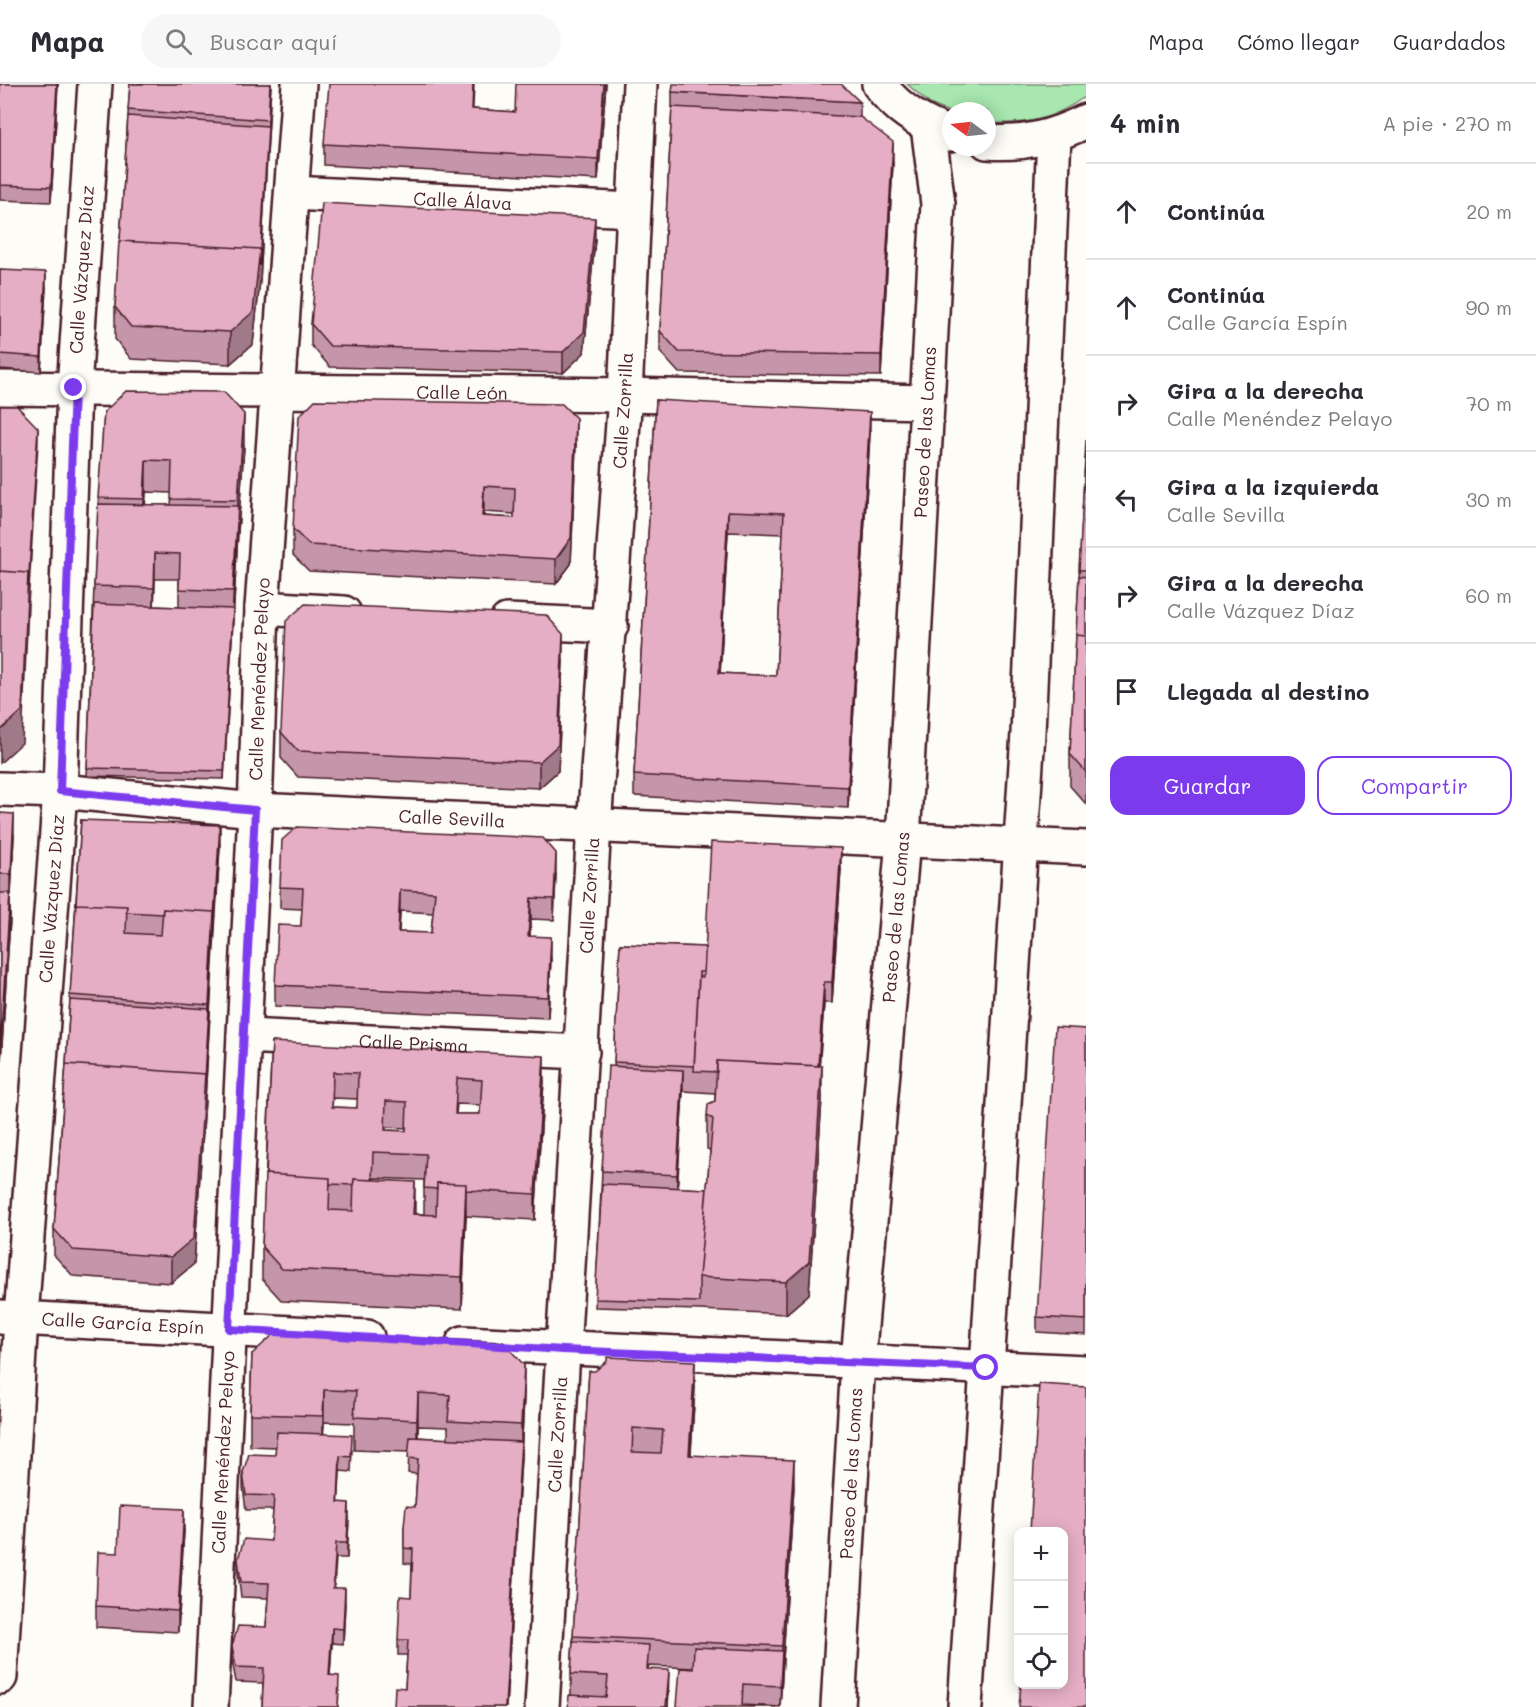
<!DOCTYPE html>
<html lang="es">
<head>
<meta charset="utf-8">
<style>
  body { margin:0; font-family:Mali,sans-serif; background:#f7f7f7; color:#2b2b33 }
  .controls { position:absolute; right:18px; bottom:18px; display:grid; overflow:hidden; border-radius:12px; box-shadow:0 3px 15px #0003 }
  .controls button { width:54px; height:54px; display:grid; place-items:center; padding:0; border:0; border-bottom:2px solid #e1e1e2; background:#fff; color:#2b2b33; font:30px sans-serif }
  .compass { position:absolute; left:942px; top:18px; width:54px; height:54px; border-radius:50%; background:#fff; box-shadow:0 3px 15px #0003; rotate:285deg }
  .stop { position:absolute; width:18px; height:18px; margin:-14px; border:4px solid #7c3aed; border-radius:50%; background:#fff }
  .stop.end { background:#7c3aed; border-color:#fff; box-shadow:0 2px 6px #0008 }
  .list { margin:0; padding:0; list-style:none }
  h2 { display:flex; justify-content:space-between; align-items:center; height:78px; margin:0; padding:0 24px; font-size:26px }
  h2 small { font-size:20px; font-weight:400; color:#7c7c81 }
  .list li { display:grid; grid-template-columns:39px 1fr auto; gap:18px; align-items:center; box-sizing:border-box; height:96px; padding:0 24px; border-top:2px solid #e1e1e2 }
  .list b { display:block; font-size:22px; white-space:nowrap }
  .list p { margin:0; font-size:20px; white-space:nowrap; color:#7c7c81 }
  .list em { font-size:20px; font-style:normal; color:#7c7c81 }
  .actions { display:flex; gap:12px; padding:18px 24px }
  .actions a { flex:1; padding:14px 0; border:2px solid #7c3aed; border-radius:18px; text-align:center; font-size:21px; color:#7c3aed }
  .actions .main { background:#7c3aed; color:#fff }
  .icon { flex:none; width:33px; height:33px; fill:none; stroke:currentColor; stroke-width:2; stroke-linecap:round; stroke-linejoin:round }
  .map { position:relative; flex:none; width:1086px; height:1623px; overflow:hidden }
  header { display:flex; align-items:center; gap:36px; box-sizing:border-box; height:84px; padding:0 30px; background:#fff; border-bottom:2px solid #e1e1e2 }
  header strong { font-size:28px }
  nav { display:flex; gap:33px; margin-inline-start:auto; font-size:21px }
  .search { width:420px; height:54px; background:#f7f7f7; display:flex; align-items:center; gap:15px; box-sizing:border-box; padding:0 21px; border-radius:33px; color:#7c7c81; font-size:22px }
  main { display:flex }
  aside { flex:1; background:#fff }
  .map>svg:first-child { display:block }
  .green { fill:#a8e8b0; stroke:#79846e; stroke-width:1.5 }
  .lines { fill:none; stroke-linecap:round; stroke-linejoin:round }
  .minor-casing { stroke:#4a1f2b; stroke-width:38 }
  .major-casing { stroke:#4a1f2b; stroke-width:38 }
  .minor { stroke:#fdfcf7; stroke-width:33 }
  .major { stroke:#fdfcf7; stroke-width:33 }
  .wall { fill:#c596a9; stroke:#4a1f2b; stroke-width:1.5; fill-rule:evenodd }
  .shaded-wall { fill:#a07a89; stroke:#4a1f2b; stroke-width:1.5 }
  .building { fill:#e5aec4; stroke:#4a1f2b; stroke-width:1.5; fill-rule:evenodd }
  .route { stroke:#7c3aed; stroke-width:8 }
  .labels { text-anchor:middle; stroke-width:5; stroke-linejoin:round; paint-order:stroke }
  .street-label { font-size:18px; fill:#4a1f2b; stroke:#fdfcf7 }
</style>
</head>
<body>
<header>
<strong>Mapa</strong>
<div class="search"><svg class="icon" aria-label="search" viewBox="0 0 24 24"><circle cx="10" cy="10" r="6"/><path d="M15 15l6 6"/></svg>Buscar aquí</div>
<nav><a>Mapa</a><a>Cómo llegar</a><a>Guardados</a></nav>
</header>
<main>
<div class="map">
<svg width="1086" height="1623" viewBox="0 0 1086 1623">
  <rect width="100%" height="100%" fill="#fdfcf7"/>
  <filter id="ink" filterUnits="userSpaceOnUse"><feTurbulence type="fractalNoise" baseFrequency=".0167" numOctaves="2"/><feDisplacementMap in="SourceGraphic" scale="12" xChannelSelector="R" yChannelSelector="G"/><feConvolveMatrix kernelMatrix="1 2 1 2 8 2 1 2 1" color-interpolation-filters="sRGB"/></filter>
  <g filter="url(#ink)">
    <path class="green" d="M907 0H1086V12C1052 36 1027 41 987 39V27L951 29 930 20Z"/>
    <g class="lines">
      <defs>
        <g id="minor">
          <path id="s1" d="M292 109 633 126"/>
          <path id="s2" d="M0 304 625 311 925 318"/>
          <path d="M262 524 344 529"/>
          <path d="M507 537 611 542"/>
          <path id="s3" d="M0 705 60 707 255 726 1086 764"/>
          <path id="s4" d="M244 952 582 968"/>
          <path id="s5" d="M0 1233 367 1253"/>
          <path d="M463 1259 1086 1288"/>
          <path id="s6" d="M0 1593 21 1234 60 707 74 304 95 0"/>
          <path id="s7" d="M211 1623 255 726 262 524 299 0"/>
          <path id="s8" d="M542 1623 594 742 625 311 640 0"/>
        </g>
        <g id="major">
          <path d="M879 0C896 24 922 40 950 50"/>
          <path d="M987 58C1024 61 1053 53 1086 37"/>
          <path id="s9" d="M838 1623 858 1277 903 756 938 120 928 42"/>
          <path d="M965 1623 1028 649 1054 52"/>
        </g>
      </defs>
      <use href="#minor" class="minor-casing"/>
      <use href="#major" class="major-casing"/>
      <use href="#minor" class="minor"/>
      <use href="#major" class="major"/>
    </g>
    <path class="wall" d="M0 0H58L51 118 0 116Z
      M130 0H271L260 197 253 260 230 280 131 275 115 255V223L120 157Z
      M606 0 598 96 324 81V60L473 25 515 28Z
      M672 8 860 18V33L893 79 881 292 679 289 660 268V247L672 24Z
      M595 155 584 269 563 289 330 283 311 261V240Z
      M0 186 46 203 41 288 0 285Z
      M656 316 870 349 848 724 634 712V691ZM728 448 783 450 776 592 720 589Z
      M104 328 244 362 238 448 224 695 87 692 94 502ZM146 408 172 409 171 421H145ZM155 495H179V523L154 522Z
      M1086 356V720L1070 702V670Z
      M576 360 571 480 556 500 309 487 293 471V445ZM484 428 514 430V434L484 432Z
      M563 576 558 687 539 704 298 693 281 674V648Z
      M0 729 14 751 11 811H10V835L0 993Z
      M81 736 220 762 205 1016 194 1180 171 1199 73 1192 54 1171V1145L66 980Z
      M841 785 832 919H824L819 982 822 1014 809 1210 786 1230 699 1226 595 1223 602 1087 614 983 620 860 705 863ZM683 1007 715 1009V1017L707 1032V1065L710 1066 707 1105 677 1104Z
      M556 790 554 836 531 835 530 852 551 874 548 934 275 922V901L301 842 302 825 280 824V803ZM400 827 433 829 431 849 399 848Z
      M1086 945V1251L1037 1248V1233Z
      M272 958 544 997 535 1136 466 1132 462 1225 282 1217 262 1195V1163ZM333 1014 358 1015 357 1024 332 1023ZM457 1020 481 1021 480 1030H456ZM386 1043 406 1044V1047L386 1046ZM373 1094 424 1096V1130H415L373 1096Z
      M252 1270 524 1313 521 1373 506 1623H394L405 1604 407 1571H398V1556L411 1513 412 1480 404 1479V1443L415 1423 417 1390 408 1389 409 1368 354 1366V1339L324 1338 323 1350 352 1366 351 1388 340 1387 338 1418 349 1434 347 1474H336L334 1504 345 1519 343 1560 332 1559 330 1591 339 1607 338 1623H262L263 1599 236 1598 232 1576V1562L266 1543 268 1514 241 1513 238 1490V1475L271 1457 273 1426H246L243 1403V1388L275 1371 276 1363 250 1362V1330ZM418 1342 448 1343V1355L418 1353Z
      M589 1287 695 1303 691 1371 794 1402 780 1623 764 1622 677 1623 693 1584 649 1582 648 1585 669 1607 668 1623H568L571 1611V1590Z
      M184 1446 178 1548 96 1543V1522L118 1469Z"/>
    <path class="shaded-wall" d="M57 0H58L51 118V103Z
      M270 0H271L260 197 253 260 230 280V248L260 165V182Z
      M473 0H474L472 46V25Z
      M604 0H606L598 96V75Z
      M893 58V79L881 292V271Z
      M595 134V155L584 269 563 289V268Z
      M46 188V203L41 288V273Z
      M870 328V349L848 724V703Z
      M244 330V362L238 448 224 695 238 416Z
      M576 334V360L571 480 556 500V475Z
      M38 344V359L28 521 22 659 0 679V647L28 489Z
      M146 376V408L144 447V415Z
      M484 402V428L482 458V432Z
      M728 427V448L719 610V589Z
      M155 469V495L154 530V504Z
      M563 550V576L558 687 539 704V678Z
      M14 730V751L11 811V790Z
      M220 741V762L214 854V833Z
      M841 764V785L832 919V898Z
      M556 769V790L554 836V815Z
      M400 806V827L398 869V848Z
      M10 809V835L0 993V967Z
      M531 814V835L528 873V852Z
      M214 828V854L205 1016 194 1180 171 1199V1173L205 995Z
      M551 853V874L548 934V913Z
      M824 898V919L817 1014V993Z
      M544 972V997L535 1136V1110Z
      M822 982V1014L809 1210 786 1230V1198Z
      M683 986V1007L677 1112V1091Z
      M415 1098V1130H413Z
      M466 1100V1132L462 1225V1193Z
      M695 1277V1303L689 1397V1371Z
      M524 1281V1313L521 1373V1341Z
      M324 1306V1338L323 1364V1332Z
      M418 1309V1342L417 1368V1336Z
      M521 1358V1373L506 1623H505Z
      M340 1372V1387L338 1433V1418Z
      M794 1376V1402L780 1623 782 1562Z
      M349 1419V1434L347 1474V1459Z
      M184 1425V1446L178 1548V1527Z
      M345 1504V1519L343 1560V1545Z
      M332 1544V1559L329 1606V1591Z
      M669 1586 668 1623H666Z"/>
    <path class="building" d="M0 0H57L51 103 0 101Z
      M130 0H270L268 36 128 26Z
      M329 0H473L472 25 515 28 516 0H604L598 75 324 60Z
      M673 0H841L860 18 672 8Z
      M672 23 860 33 893 58 881 271 679 268 660 247Z
      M128 32 268 42 260 182V165L120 157Z
      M322 119 595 134 584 248 563 268 330 262 311 240Z
      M119 157 260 165 253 228 230 248 131 243 115 223Z
      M0 186 46 188 41 273 0 270Z
      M126 307 224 308 244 330 238 416 171 415 172 377 146 376 144 415 98 414 104 328Z
      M315 316 562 320 576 334 571 454 556 475 309 461 293 445 299 332ZM484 402 515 404 514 434 482 432Z
      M656 316 870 328 848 703 634 691ZM728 427 784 429 776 592 719 589Z
      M0 322H17L38 344 28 506V489L0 487Z
      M1085 375H1086V486H1079Z
      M98 420 238 422 233 507 179 505 180 470 155 469 154 504 94 502Z
      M0 487 28 489 22 627 0 647Z
      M1079 492 1086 493V552L1076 551Z
      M94 520 233 525 224 687 87 684Z
      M305 520 546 531 563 550 558 661 539 678 298 667 281 648 286 537Z
      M1076 551 1086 552V688L1070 670Z
      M0 729 14 730 11 790H0Z
      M81 736 220 741 214 833V828L163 825 162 830 126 828 127 822 76 820Z
      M297 743 543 754 556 769 554 815 531 814 528 852 551 853 548 913 275 901 278 841 301 842 303 804 280 803 282 756ZM400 806 435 808 431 849 398 848Z
      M711 758 841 764 832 898H824L818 982 717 977V988L694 987 699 893H703L704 890Z
      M0 809H10L0 967Z
      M76 820 127 822 126 849 161 851 163 825 214 828 209 921 70 911Z
      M620 860 705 863 703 888H699L694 982 614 978Z
      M70 916 209 925 205 995V990L66 980Z
      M1055 943 1086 945V1236L1037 1233Z
      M272 958 544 972 535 1110 466 1106V1100L437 1099V1105L424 1104 426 1070 373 1068 372 1096 354 1095 353 1101 330 1100V1094L266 1090ZM333 988 358 989 357 1024 332 1023ZM457 994 482 996 480 1030H455ZM386 1017 407 1018 406 1047 385 1046Z
      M717 977 822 982 809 1178 786 1198 699 1193 713 1035 707 1032 708 1020 715 1017Z
      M66 980 205 990 194 1154 171 1173 73 1166 54 1145Z
      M608 982 683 986 677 1091 602 1087Z
      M265 1090 330 1094 329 1126 353 1127 354 1095 415 1098 413 1130 436 1131 437 1099 466 1100 462 1193 282 1185 262 1163Z
      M602 1100 707 1105 699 1193V1218L595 1215Z
      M275 1249 503 1258 524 1281 521 1341 448 1337 450 1311 418 1309 417 1336 354 1333 356 1307 329 1306H324L323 1332 250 1330 252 1270Z
      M607 1273 695 1277 689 1371 794 1376 782 1562 573 1552 589 1287H595L607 1277ZM633 1344 663 1346 661 1369 632 1368Z
      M1039 1300 1086 1303V1623H1019L1021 1600H1064V1448H1030Z
      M277 1348 352 1351 351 1373 340 1372 338 1418 349 1419 347 1459H336L333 1504H345L343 1545 332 1544 329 1591 339 1592 338 1623H262L264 1584 236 1583 232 1562 238 1542 266 1543 269 1499 241 1498 238 1475 244 1455 271 1457 274 1412 246 1411 243 1388 249 1370 275 1371Z
      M410 1353 521 1358 505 1623H394L395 1603 405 1604 408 1556H398L400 1512 411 1513 413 1465 404 1464V1443L406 1422 415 1423 418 1375 408 1374Z
      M120 1422 184 1425 178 1527 96 1522 98 1468 118 1469Z
      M573 1557 649 1561 647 1585 669 1586 666 1623H568L569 1611 606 1613 607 1603 608 1592 571 1590Z
      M694 1563 782 1567 780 1602 743 1600 742 1621 776 1623H677L680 1584 693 1585Z"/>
  </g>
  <g class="lines" filter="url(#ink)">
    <path class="route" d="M74 304 60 707 255 726 229 1245 563 1266 986 1284"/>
  </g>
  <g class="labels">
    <g class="street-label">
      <text dy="6" stroke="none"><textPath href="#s1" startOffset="171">Calle Álava</textPath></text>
      <text dy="6" stroke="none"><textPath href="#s6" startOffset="1410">Calle Vázquez Díaz</textPath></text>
      <text dy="6" stroke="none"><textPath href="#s2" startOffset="462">Calle León</textPath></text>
      <text dy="6" stroke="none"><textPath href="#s8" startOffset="1299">Calle Zorrilla</textPath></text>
      <text dy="6" stroke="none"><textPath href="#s9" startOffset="1278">Paseo de las Lomas</textPath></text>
      <text dy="6" stroke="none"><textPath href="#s7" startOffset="1029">Calle Menéndez Pelayo</textPath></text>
      <text dy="6" stroke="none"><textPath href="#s3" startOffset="453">Calle Sevilla</textPath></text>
      <text dy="6" stroke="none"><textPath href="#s8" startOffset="813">Calle Zorrilla</textPath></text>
      <text dy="6" stroke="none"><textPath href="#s6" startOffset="780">Calle Vázquez Díaz</textPath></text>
      <text dy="6" stroke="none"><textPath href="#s9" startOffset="792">Paseo de las Lomas</textPath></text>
      <text dy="6" stroke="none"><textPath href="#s4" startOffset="170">Calle Prisma</textPath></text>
      <text dy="6" stroke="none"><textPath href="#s5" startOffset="123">Calle García Espín</textPath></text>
      <text dy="6" stroke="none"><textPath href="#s8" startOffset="273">Calle Zorrilla</textPath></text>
      <text dy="6" stroke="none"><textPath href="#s7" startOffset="255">Calle Menéndez Pelayo</textPath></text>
      <text dy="6" stroke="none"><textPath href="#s9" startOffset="234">Paseo de las Lomas</textPath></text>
    </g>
  </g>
</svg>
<div class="controls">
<button>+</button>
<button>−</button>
<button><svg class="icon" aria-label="locate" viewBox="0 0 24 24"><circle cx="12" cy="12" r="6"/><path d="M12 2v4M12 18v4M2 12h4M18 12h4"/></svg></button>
</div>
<svg class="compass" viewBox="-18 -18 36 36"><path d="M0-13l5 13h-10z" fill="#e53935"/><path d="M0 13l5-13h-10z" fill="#7c7c81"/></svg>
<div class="stop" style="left:986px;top:1284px"></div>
<div class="stop end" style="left:74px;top:304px"></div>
</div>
<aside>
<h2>4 min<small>A pie · 270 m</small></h2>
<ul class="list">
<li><svg class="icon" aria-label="ahead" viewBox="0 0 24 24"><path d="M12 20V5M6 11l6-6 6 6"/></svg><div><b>Continúa</b></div><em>20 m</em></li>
<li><svg class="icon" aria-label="ahead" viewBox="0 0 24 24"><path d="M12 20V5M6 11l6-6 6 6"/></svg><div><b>Continúa</b><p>Calle García Espín</p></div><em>90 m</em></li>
<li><svg class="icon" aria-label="right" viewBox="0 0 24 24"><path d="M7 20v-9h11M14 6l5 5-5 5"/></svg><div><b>Gira a la derecha</b><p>Calle Menéndez Pelayo</p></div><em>70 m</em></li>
<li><svg class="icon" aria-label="left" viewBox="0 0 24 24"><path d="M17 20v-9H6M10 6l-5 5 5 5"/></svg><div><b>Gira a la izquierda</b><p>Calle Sevilla</p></div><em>30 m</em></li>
<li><svg class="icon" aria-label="right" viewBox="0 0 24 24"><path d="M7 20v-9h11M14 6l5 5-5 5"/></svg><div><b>Gira a la derecha</b><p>Calle Vázquez Díaz</p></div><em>60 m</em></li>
<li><svg class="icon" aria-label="arrive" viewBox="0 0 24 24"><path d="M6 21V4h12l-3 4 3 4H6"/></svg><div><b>Llegada al destino</b></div></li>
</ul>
<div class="actions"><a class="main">Guardar</a><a>Compartir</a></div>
</aside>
</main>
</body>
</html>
